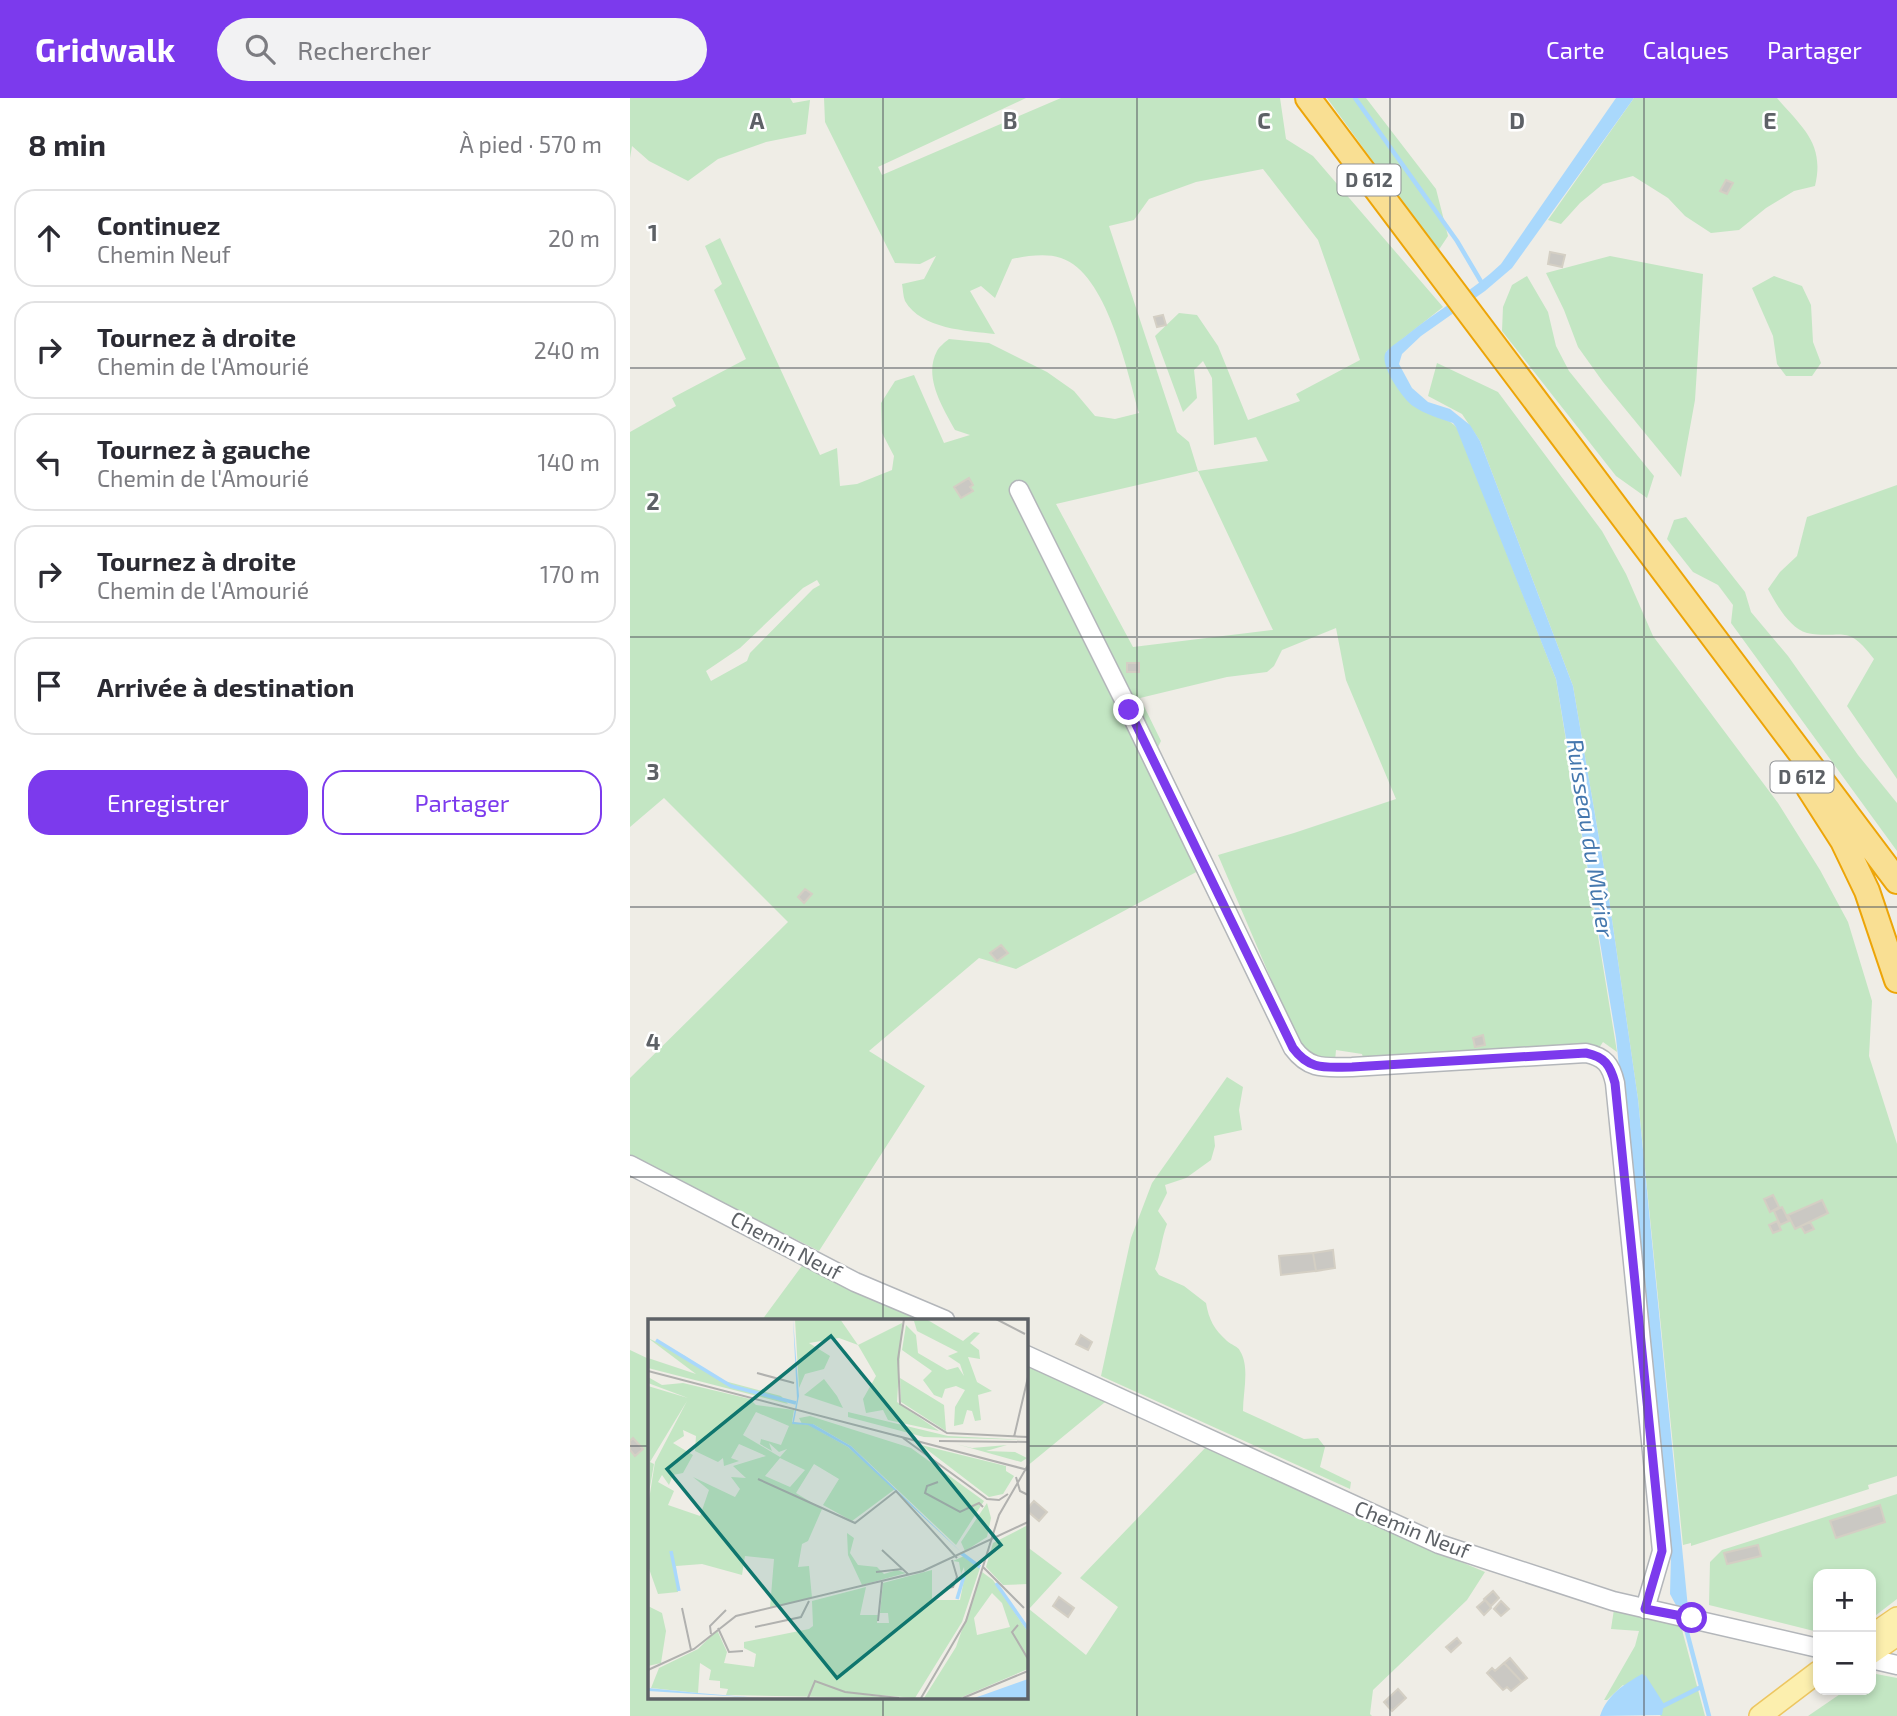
<!DOCTYPE html>
<html lang="fr">
<head>
<meta charset="utf-8">
<style>
  body { margin:0; font-family:"Exo 2",sans-serif; background:#f2f2f3; color:#2b2b33 }
  .controls { position:absolute; right:21px; bottom:21px; display:grid; overflow:hidden; border-radius:14px; box-shadow:0 4px 10px #0003 }
  .controls button { width:63px; height:63px; display:grid; place-items:center; padding:0; border:0; border-bottom:2px solid #e1e1e2; background:#fff; color:#2b2b33; font:35px sans-serif }
  .stop { position:absolute; width:21px; height:21px; margin:-16px; border:5px solid #7c3aed; border-radius:50%; background:#fff }
  .stop.end { background:#7c3aed; border-color:#fff; box-shadow:0 2px 7px #0008 }
  .list { margin:0; padding:0; list-style:none }
  h2 { display:flex; justify-content:space-between; align-items:center; height:91px; margin:0; padding:0 28px; font-size:30px }
  h2 small { font-size:23px; font-weight:400; color:#7c7c81 }
  .list li { display:grid; grid-template-columns:46px 1fr auto; gap:21px; align-items:center; box-sizing:border-box; height:98px; margin:0 14px 14px; padding:0 14px; border:2px solid #e1e1e2; border-radius:21px }
  .list b { display:block; font-size:26px; white-space:nowrap }
  .list p { margin:0; font-size:23px; white-space:nowrap; color:#7c7c81 }
  .list em { font-size:23px; font-style:normal; color:#7c7c81 }
  .actions { display:flex; gap:14px; padding:21px 28px }
  .actions a { flex:1; padding:16px 0; border:2px solid #7c3aed; border-radius:21px; text-align:center; font-size:24px; color:#7c3aed }
  .actions .main { background:#7c3aed; color:#fff }
  .icon { flex:none; width:38px; height:38px; fill:none; stroke:currentColor; stroke-width:2; stroke-linecap:round; stroke-linejoin:round }
  .map { position:relative; flex:none; width:1267px; height:1618px; overflow:hidden }
  header { display:flex; align-items:center; gap:42px; box-sizing:border-box; height:98px; padding:0 35px; background:#7c3aed; color:#fff }
  header strong { font-size:33px }
  nav { display:flex; gap:38px; margin-inline-start:auto; font-size:24px }
  .search { width:490px; height:63px; background:#f2f2f3; display:flex; align-items:center; gap:18px; box-sizing:border-box; padding:0 24px; border-radius:38px; color:#7c7c81; font-size:26px }
  main { display:flex }
  aside { flex:1; background:#fff }
  .map>svg:first-child { display:block }
  .green { fill:#c3e6c3; fill-rule:evenodd }
  .water { fill:#a9d8fc }
  .lines { fill:none; stroke-linecap:round; stroke-linejoin:round }
  .stream { stroke:#a9d8fc; stroke-width:4.5 }
  .building { fill:#cac8c3; stroke:#d4cfc4; stroke-width:2 }
  .minor-casing { stroke:#b3b6ba; stroke-width:21 }
  .major-casing { stroke:#edc661; stroke-width:24 }
  .highway-casing { stroke:#eda508; stroke-width:28 }
  .minor { stroke:#fff; stroke-width:18 }
  .major { stroke:#fcefae; stroke-width:21 }
  .highway { stroke:#f9df93; stroke-width:24 }
  .route { stroke:#7c3aed; stroke-width:9 }
  .grid { fill:none; stroke:#5d6166; stroke-width:2; stroke-opacity:0.55 }
  .labels { text-anchor:middle; stroke-width:5; stroke-linejoin:round; paint-order:stroke }
  .shield { fill:#fff; stroke:#8e9094; stroke-width:2 }
  .shield-label { font-size:19px; font-weight:bold; fill:#5d6166 }
  .street-label { font-size:21px; fill:#5d6166; stroke:#fff }
  .water-label { font-size:23px; font-style:italic; fill:#4578ae; stroke:#fff }
  .inset-river { fill:none; stroke:#a9d8fc; stroke-width:3.5 }
  .inset-road { fill:none; stroke:#b1b1af; stroke-width:2 }
  .view { fill:#0f766e; fill-opacity:0.15; stroke:#0f766e; stroke-width:3.5 }
  .inset-edge { fill:none; stroke:#5d6166; stroke-width:3.5 }
  .grid-label { font-size:23px; text-anchor:middle; font-weight:bold; fill:#5d6166; stroke:#fff; stroke-width:5; stroke-linejoin:round; paint-order:stroke }
</style>
</head>
<body>
<header>
<strong>Gridwalk</strong>
<div class="search"><svg class="icon" aria-label="search" viewBox="0 0 24 24"><circle cx="10" cy="10" r="6"/><path d="M15 15l6 6"/></svg>Rechercher</div>
<nav><a>Carte</a><a>Calques</a><a>Partager</a></nav>
</header>
<main>
<aside>
<h2>8 min<small>À pied · 570 m</small></h2>
<ul class="list">
<li><svg class="icon" aria-label="ahead" viewBox="0 0 24 24"><path d="M12 20V5M6 11l6-6 6 6"/></svg><div><b>Continuez</b><p>Chemin Neuf</p></div><em>20 m</em></li>
<li><svg class="icon" aria-label="right" viewBox="0 0 24 24"><path d="M7 20v-9h11M14 6l5 5-5 5"/></svg><div><b>Tournez à droite</b><p>Chemin de l'Amourié</p></div><em>240 m</em></li>
<li><svg class="icon" aria-label="left" viewBox="0 0 24 24"><path d="M17 20v-9H6M10 6l-5 5 5 5"/></svg><div><b>Tournez à gauche</b><p>Chemin de l'Amourié</p></div><em>140 m</em></li>
<li><svg class="icon" aria-label="right" viewBox="0 0 24 24"><path d="M7 20v-9h11M14 6l5 5-5 5"/></svg><div><b>Tournez à droite</b><p>Chemin de l'Amourié</p></div><em>170 m</em></li>
<li><svg class="icon" aria-label="arrive" viewBox="0 0 24 24"><path d="M6 21V4h12l-3 4 3 4H6"/></svg><div><b>Arrivée à destination</b></div></li>
</ul>
<div class="actions"><a class="main">Enregistrer</a><a>Partager</a></div>
</aside>
<div class="map">
<svg width="1267" height="1618" viewBox="0 0 1267 1618">
  <rect width="100%" height="100%" fill="#efede6"/>
  <path class="green" d="M0 0H160L163 5 180 2 176 36 136 44 88 61 58 83 19 63 2 48 0 60Z
    M194 0H396L248 69 252 77 431 0H650L656 41 683 58 813 209 756 254C766 289 769 302 804 317 813 321 822 323 828 331L926 581 987 954 973 944 969 950 734 963 732 956 706 952 705 963 679 958 667 942 588 757 664 735 766 701 716 582 706 530 652 552 644 568 637 574 597 579 510 600 531 643 520 665 570 772 386 871 349 860 239 953 295 988 189 1153 0 1058V980L158 824 34 700 0 729V334L46 308 42 300 116 261 84 192 92 186 75 148 90 140 190 357 207 350 210 388 227 386 262 372 264 358 252 335 251 305 265 283 284 277 314 345 340 337 325 332C313 310 293 279 307 253 309 249 315 244 319 241L359 245 417 274 444 293 465 318 485 321 509 315C497 273 477 175 431 160 416 155 397 158 382 161L365 200 351 188 340 193 365 236C337 233 291 231 275 203 273 198 273 191 272 186L294 181 306 158 290 166 265 165 195 24ZM633 71 688 142 730 262 666 296 670 303 618 322 588 248 567 217 549 215 525 238 553 314 567 300 564 272 573 263 582 280 584 347 626 339 638 363 568 373 559 344 547 334 479 128 504 122 519 101 566 84ZM568 373 643 532 503 549 426 406ZM187 482 190 487 183 491 120 555 117 563 81 583 76 573 110 550 173 490Z
    M697 0H736L806 91 818 138 808 153Z
    M1004 0H1147C1173 30 1195 46 1185 88L1164 93 1136 110 1109 132 1081 135 1055 118 1038 100 1003 78 973 86 950 105 931 126 918 122Z
    M980 158 1073 176 1065 302 1051 379 973 284 948 249 934 212 916 175Z
    M897 178 918 214 926 248 939 273 1024 378 1017 400 986 378 872 233 873 209 882 187Z
    M1144 178 1172 188 1181 207 1183 244 1191 265 1182 278H1156L1147 266 1143 238 1122 190Z
    M807 265 868 294 972 433 996 476 1023 538 1148 705 1190 772 1218 824 1242 903 1239 958 1267 1046V1378L1238 1387 1239 1391 1061 1448V1445L1053 1447 1008 1001 977 787 943 588 850 343 832 316 798 298Z
    M1267 387V681L1217 608 1244 561C1216 524 1213 542 1177 535 1160 531 1146 506 1138 491L1150 474 1167 458 1177 419Z
    M1056 419 1115 494 1121 514 1158 558 1228 657 1267 705V753L1101 525 1103 507 1088 487 1063 474 1037 441 1044 422Z
    M597 979 613 989 609 1012 612 1032 584 1038 585 1048 581 1062 556 1080 535 1087 537 1095 528 1113 537 1126C531 1142 531 1155 525 1171L529 1177 554 1188 576 1205C579 1222 584 1231 597 1243 601 1247 608 1248 610 1253 620 1269 613 1294 613 1313L674 1341 688 1340 695 1349 690 1369 721 1384 720 1391 471 1278 501 1140 522 1085Z
    M174 1165 303 1222H132Z
    M0 1252 19 1261V1599H396V1448L432 1475 399 1511 456 1557 488 1509 450 1480 577 1348 720 1417 855 1474 837 1502 743 1592 740 1616 742 1618H0Z
    M396 1263 480 1300 396 1369Z
    M1267 1396V1501L1241 1521V1476H1188V1534L1079 1507 1080 1464 1092 1452Z
    M984 1511 1051 1528 1075 1618H1031L993 1587 977 1602H974L1005 1548 1009 1533 981 1531Z
    M1241 1575 1267 1580V1618H1178L1216 1592H1241Z"/>
  <path class="water" d="M986 0H1004L882 170 855 193 791 238 772 256 769 266 782 290 798 304 820 311 840 327 850 343 943 588 977 787 1008 1001 1058 1510 1047 1509 1040 1496 1041 1457 986 940 926 581 826 329 823 325C811 321 794 316 783 308 773 301 748 266 756 254 761 248 771 242 777 237 807 212 843 193 871 166Z
    M1012 1576 1016 1578 1034 1606 1032 1617 970 1618C977 1597 993 1587 1012 1576Z"/>
  <g class="lines">
    <path class="stream" d="M725 0 827 143 853 187
      M1054 1523 1079 1618
      M1033 1608 1071 1589"/>
  </g>
  <path class="building" d="M1096 82 1103 85 1097 96 1090 93Z
    M920 154 935 157 932 169 918 166Z
    M533 217 536 227 527 229 524 219Z
    M339 380 343 387 340 389 343 393 331 400 324 389Z
    M497 565H509V574H497Z
    M175 791 182 796 174 805 168 799Z
    M371 847 378 855 367 863 360 855Z
    M853 937 855 947 845 949 843 940Z
    M1143 1097 1149 1109 1140 1114 1134 1101Z
    M1192 1102 1198 1115 1165 1131 1158 1117Z
    M1152 1109 1159 1123 1150 1127 1144 1113Z
    M1147 1123 1151 1132 1143 1135 1139 1127Z
    M1180 1124 1184 1131 1175 1135 1171 1128Z
    M703 1152 705 1170 686 1173 683 1155Z
    M683 1155 686 1173 651 1177 649 1158Z
    M451 1237 462 1244 458 1252 446 1246Z
    M3 1340 13 1351 5 1358 0 1352V1343Z
    M404 1403 417 1414 409 1423 396 1412Z
    M1250 1407 1255 1424 1206 1440 1200 1423Z
    M1128 1447 1131 1458 1097 1466 1094 1455Z
    M863 1493 869 1500 861 1508 854 1501Z
    M429 1499 444 1510 438 1519 423 1508Z
    M855 1502 861 1510 854 1517 847 1509Z
    M871 1503 879 1511 871 1518 864 1511Z
    M827 1540 831 1545 821 1554 816 1549Z
    M880 1560 897 1580 892 1584 874 1565Z
    M874 1565 892 1584 881 1593 877 1589 873 1592 857 1575 862 1570 865 1573Z
    M768 1591 776 1600 762 1613 754 1604Z"/>
  <g class="lines">
    <defs>
      <path id="minor" d="M389 392 499 612 663 950C680 973 696 969 722 969L956 955C975 959 981 967 985 985L1032 1453 1015 1511
        M0 1067 225 1184 315 1222
        M396 1257 809 1446 983 1503 1188 1550
        M1241 1561 1267 1567"/>
      <path id="major" d="M1241 1538 1267 1520
        M1241 1555 1267 1537
        M1130 1618 1188 1574"/>
      <path id="highway" d="M678 0 1267 783
        M1179 690 1213 743 1237 793 1267 882"/>
    </defs>
    <use href="#minor" class="minor-casing"/>
    <use href="#major" class="major-casing"/>
    <use href="#highway" class="highway-casing"/>
    <use href="#minor" class="minor"/>
    <use href="#major" class="major"/>
    <use href="#highway" class="highway"/>
  </g>
  <g class="lines">
    <path class="route" d="M499 612 663 950C680 973 696 969 722 969L956 955C975 959 980 967 985 985L1032 1453 1015 1511 1062 1520"/>
  </g>
  <path class="grid" d="M253 0V1222M507 0V1618M760 0V1618M1014 0V1618M0 270H1267M0 539H1267M0 809H1267M0 1079H1267M0 1348H19M396 1348H1267M253 1599V1618"/>
  <g class="labels">
    <g class="shield">
      <rect x="707.5" y="66.5" width="63" height="31" rx="5"/>
      <rect x="1140.5" y="663.5" width="63" height="31" rx="5"/>
    </g>
    <g class="shield-label">
      <text x="739" y="89">D 612</text>
      <text x="1172" y="686">D 612</text>
    </g>
    <g class="street-label">
      <text transform="translate(156 1148) rotate(28)" y="7">Chemin Neuf</text>
      <text transform="translate(782 1432) rotate(22)" y="7">Chemin Neuf</text>
    </g>
    <g class="water-label">
      <text transform="translate(960 740) rotate(81)" y="8">Ruisseau du Mûrier</text>
    </g>
  </g>
  <g transform="translate(18 1221)">
    <rect width="380" height="380" fill="#efede6"/>
    <path d="M147 0H192L210 26 254 4 249 83 291 112 240 101 235 91 218 94 215 80 228 57 210 26 191 19 161 24 182 37 176 50 157 55 151 69ZM259 0H278L315 22 326 13 332 14 322 24 331 31 332 40 320 38 329 63 344 72 330 76 333 101 327 102 324 92 319 91 315 105 306 107 307 88 317 71 308 67 297 70 294 79 286 76 275 61 284 52 254 31 258 6 268 16 270 34 299 51 310 48 316 57 312 45 300 37 310 33 269 12 266 2ZM0 19 37 37 69 60 133 77 140 85 0 49V39L48 55ZM0 58 14 66 35 64 102 80 108 86 146 91 144 103 161 106 200 128 247 170 204 202 175 186 191 160 166 145 148 174 174 190 160 222 154 225 150 248 161 247 164 279 122 289 126 240 97 237 94 256 54 245 28 247 30 273 10 275 0 247V187L7 143 39 82 2 143 6 145 0 179V67L40 79 0 64ZM108 93 141 107 133 126 113 120 112 125 124 132 121 124 131 133 139 130 132 138 95 116ZM35 111 48 117 47 132 70 143 75 139 76 147 91 142 83 139 91 125 118 137 85 147 98 159 83 158 92 170 87 178 45 158 61 171 52 197 20 186 26 172 10 163 14 156 21 166 25 156 35 154 45 136 25 124 36 117ZM132 139 157 151 142 168 117 157ZM252 59 296 86 298 112 253 83ZM176 60 189 77 195 89 156 76ZM200 93 300 117 380 121 276 118 200 98ZM162 97 263 129 336 182 308 226 203 127 165 105H154L151 99ZM308 125 324 129 359 126 338 132 367 133 379 139 373 143ZM273 126 358 147V152L366 157 355 175 341 178ZM339 184 343 199 339 218 317 232 313 223ZM380 206V265L355 266 338 248 345 224ZM199 214 206 219 202 234 210 246 229 248 236 255 249 251 258 254 214 266 200 236ZM316 237 332 249 314 303 267 379 195 373 241 379 78 376 80 370 72 369V362L61 361 63 351 52 344 50 374 3 369 11 349 50 330 69 311 79 333 76 344 106 348 108 335 96 329V323L161 310 165 307 164 282 218 268 212 296H230L229 304H241L240 294H232L235 264 284 251V281H312L317 256 316 248 313 255 311 243 305 242ZM334 253 345 261 380 313V350L312 379H276L308 328ZM344 274 354 284 362 308 329 316 326 299ZM0 287 14 294 18 312 13 344 0 347Z" fill="#c3e6c3" fill-rule="evenodd"/>
    <path d="M145 0 151 77 146 103 165 105 203 127 314 234 200 128 160 106 144 105 149 80ZM380 360V379H326L335 376ZM0 369 50 374 112 379 0 372Z" fill="#a9d8fc"/>
    <path class="inset-river" d="M8 21 83 67 148 84M23 232 31 272M313 234 332 248M348 264 380 310M309 280 316 257"/>
    <path class="inset-road" d="M256 0 250 40 252 85 299 114 380 118M348 0 377 15M0 52 380 151M109 54 146 64M366 118 380 58M255 119 339 180 351 181 360 175M291 122 380 123M368 158 372 172 380 176M110 160 207 204 248 172 309 239M290 163 279 167 277 174 312 193 331 184 335 188M234 231 261 256M335 248 376 289M228 253 254 250M298 269 305 268 309 258 304 241M34 289 43 331M230 302 234 263M370 306 364 313 380 340M107 308 153 298 161 282M70 309 81 333 95 332M63 315 62 307 78 291M0 351 46 330 88 297 275 252 380 203M160 379 167 362 197 373 251 379M273 379 318 302 351 196 380 146M315 379 380 352"/>
    <path class="view" d="M183 17 353 226 189 359 19 150Z"/>
    <rect width="380" height="380" class="inset-edge"/>
  </g>
  <g class="grid-label">
    <text x="127" y="31">A</text>
    <text x="380" y="31">B</text>
    <text x="634" y="31">C</text>
    <text x="887" y="31">D</text>
    <text x="1140" y="31">E</text>
    <text x="23" y="143">1</text>
    <text x="23" y="412">2</text>
    <text x="23" y="682">3</text>
    <text x="23" y="952">4</text>
  </g>
</svg>
<div class="controls">
<button>+</button>
<button>−</button>
</div>
<div class="stop" style="left:1062px;top:1520px"></div>
<div class="stop end" style="left:499px;top:612px"></div>
</div>
</main>
</body>
</html>
